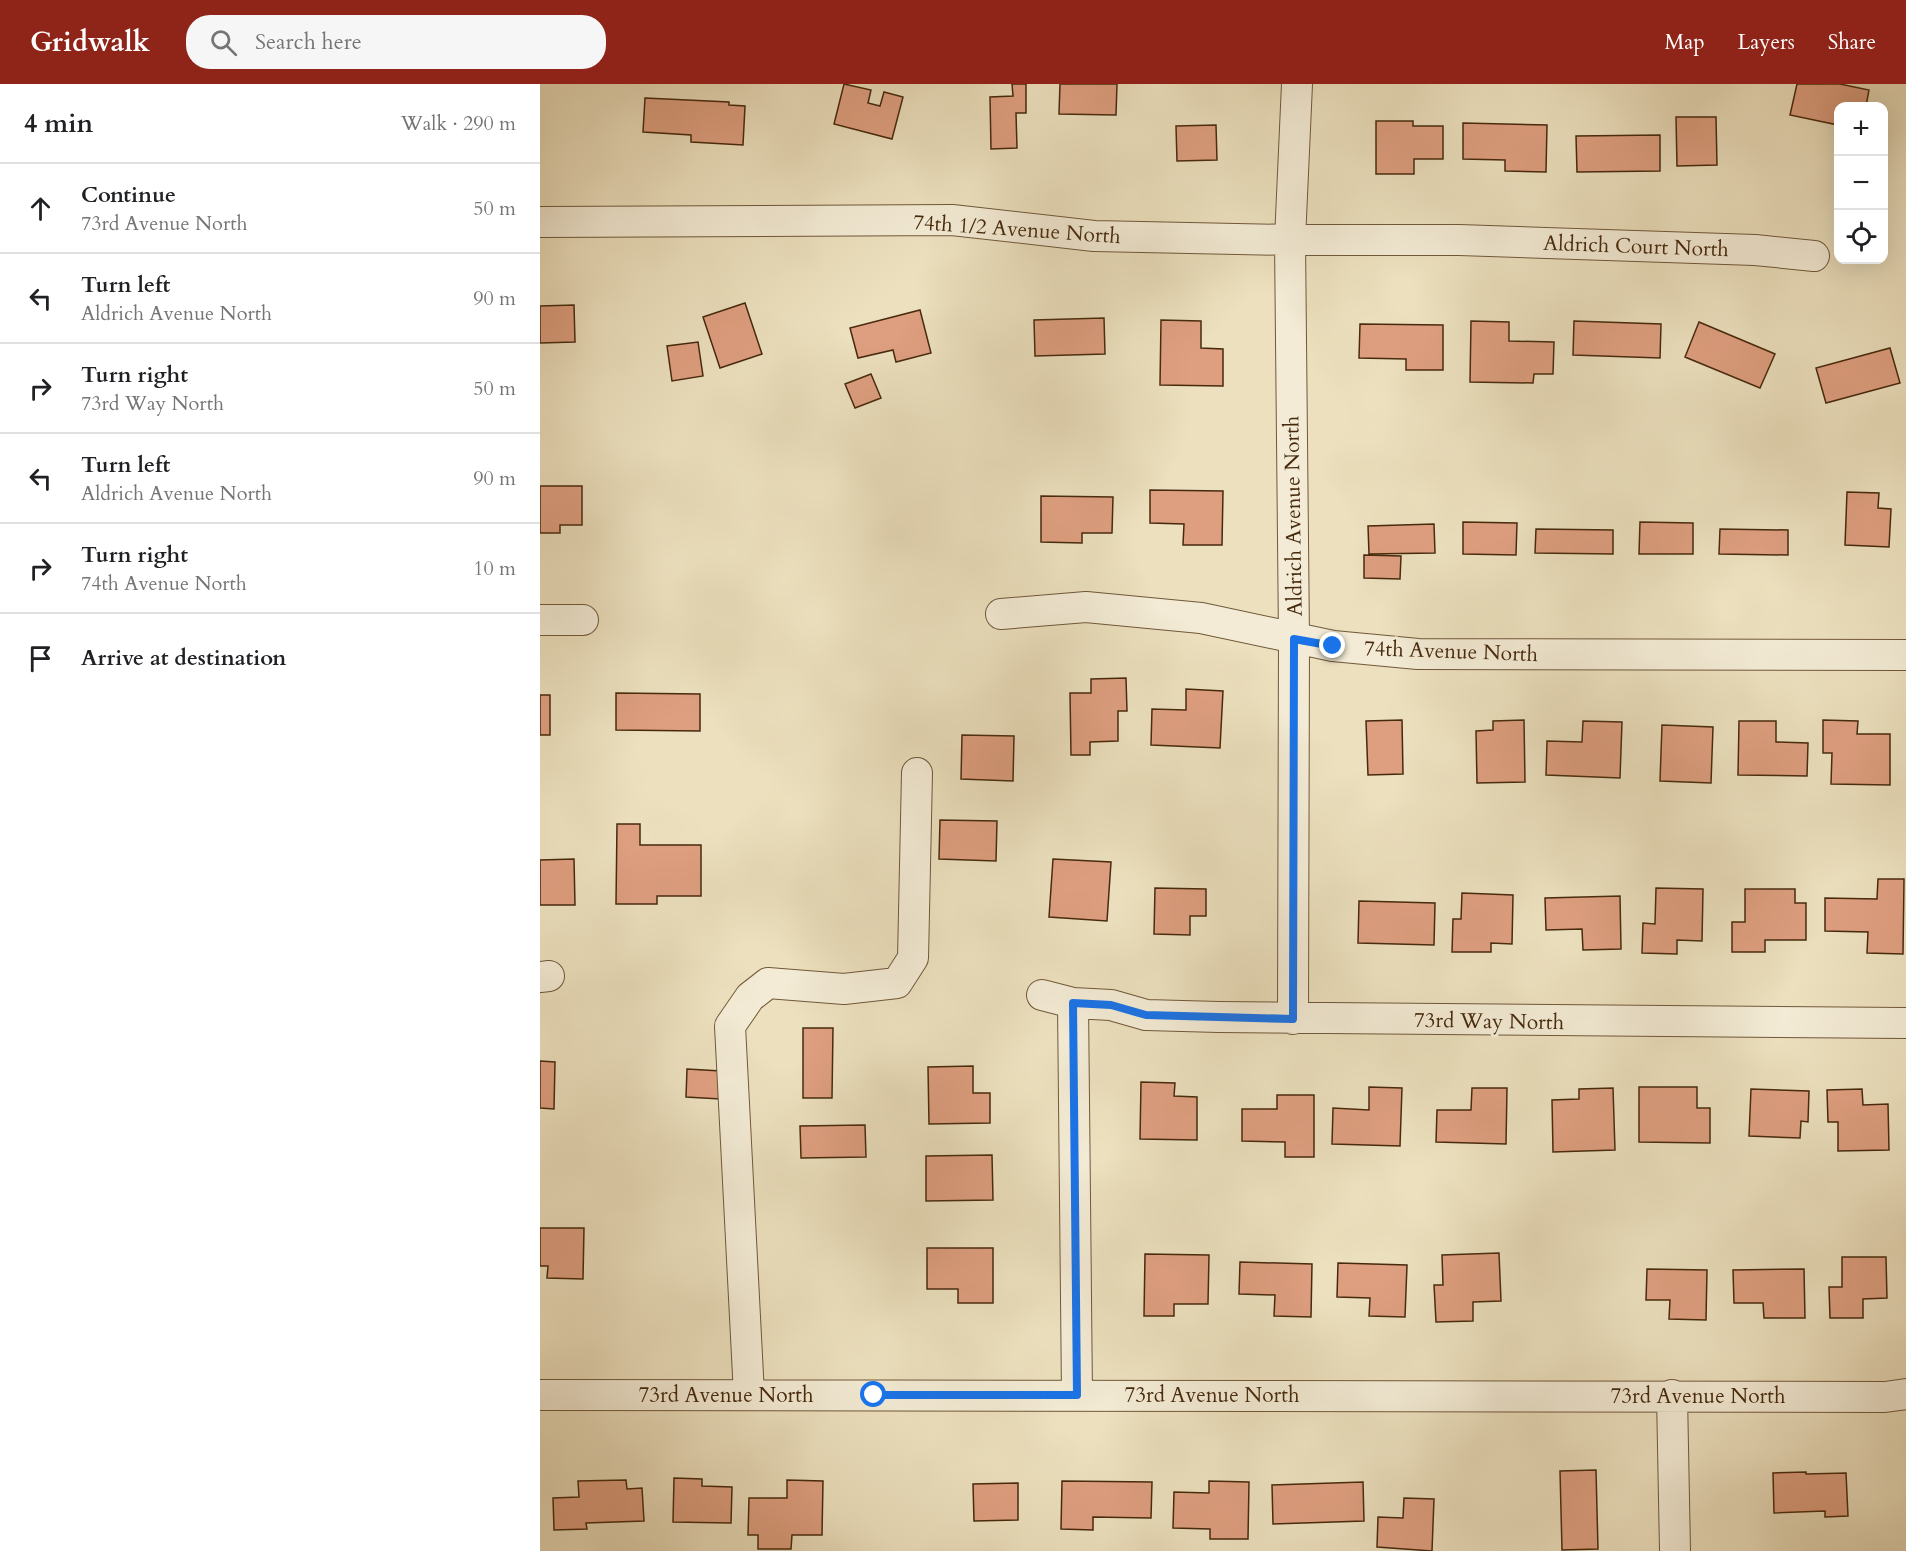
<!DOCTYPE html>
<html lang="en">
<head>
<meta charset="utf-8">
<style>
  body { margin:0; font-family:Cardo,serif; background:#f6f6f6; color:#202124 }
  .controls { position:absolute; right:18px; top:18px; display:grid; overflow:hidden; border-radius:12px; box-shadow:0 6px 24px #0002 }
  .controls button { width:54px; height:54px; display:grid; place-items:center; padding:0; border:0; border-bottom:2px solid #e0e0e0; background:#fff; color:#202124; font:30px sans-serif }
  .stop { position:absolute; width:18px; height:18px; margin:-14px; border:4px solid #1a73e8; border-radius:50%; background:#fff }
  .stop.end { background:#1a73e8; border-color:#fff; box-shadow:0 2px 6px #0008 }
  .list { margin:0; padding:0; list-style:none }
  h2 { display:flex; justify-content:space-between; align-items:center; height:78px; margin:0; padding:0 24px; font-size:26px }
  h2 small { font-size:20px; font-weight:400; color:#757577 }
  .list li { display:grid; grid-template-columns:39px 1fr auto; gap:18px; align-items:center; box-sizing:border-box; height:90px; padding:0 24px; border-top:2px solid #e0e0e0 }
  .list b { display:block; font-size:22px; white-space:nowrap }
  .list p { margin:0; font-size:20px; white-space:nowrap; color:#757577 }
  .list em { font-size:20px; font-style:normal; color:#757577 }
  .icon { flex:none; width:33px; height:33px; fill:none; stroke:currentColor; stroke-width:2; stroke-linecap:round; stroke-linejoin:round }
  .map { position:relative; flex:none; width:1366px; height:1467px; overflow:hidden }
  header { display:flex; align-items:center; gap:36px; box-sizing:border-box; height:84px; padding:0 30px; background:#8f2418; color:#fff }
  header strong { font-size:28px }
  nav { display:flex; gap:33px; margin-inline-start:auto; font-size:21px }
  .search { width:420px; height:54px; background:#f6f6f6; display:flex; align-items:center; gap:15px; box-sizing:border-box; padding:0 21px; border-radius:24px; color:#757577; font-size:22px }
  main { display:flex }
  aside { flex:1; background:#fff }
  .map>svg:first-child { display:block }
  .building { fill:#de9f80; stroke:#472a0d; stroke-width:1.5 }
  .lines { fill:none; stroke-linecap:round; stroke-linejoin:round }
  .minor-casing { stroke:#705839; stroke-width:32 }
  .minor { stroke:#f3ebd5; stroke-width:30 }
  .route { stroke:#1a73e8; stroke-width:8 }
  .labels { text-anchor:middle; stroke-width:6; stroke-linejoin:round; paint-order:stroke }
  .street-label { font-size:21px; fill:#472a0d; stroke:#f3ebd5 }
</style>
</head>
<body>
<header>
<strong>Gridwalk</strong>
<div class="search"><svg class="icon" aria-label="search" viewBox="0 0 24 24"><circle cx="10" cy="10" r="6"/><path d="M15 15l6 6"/></svg>Search here</div>
<nav><a>Map</a><a>Layers</a><a>Share</a></nav>
</header>
<main>
<aside>
<h2>4 min<small>Walk · 290 m</small></h2>
<ul class="list">
<li><svg class="icon" aria-label="ahead" viewBox="0 0 24 24"><path d="M12 20V5M6 11l6-6 6 6"/></svg><div><b>Continue</b><p>73rd Avenue North</p></div><em>50 m</em></li>
<li><svg class="icon" aria-label="left" viewBox="0 0 24 24"><path d="M17 20v-9H6M10 6l-5 5 5 5"/></svg><div><b>Turn left</b><p>Aldrich Avenue North</p></div><em>90 m</em></li>
<li><svg class="icon" aria-label="right" viewBox="0 0 24 24"><path d="M7 20v-9h11M14 6l5 5-5 5"/></svg><div><b>Turn right</b><p>73rd Way North</p></div><em>50 m</em></li>
<li><svg class="icon" aria-label="left" viewBox="0 0 24 24"><path d="M17 20v-9H6M10 6l-5 5 5 5"/></svg><div><b>Turn left</b><p>Aldrich Avenue North</p></div><em>90 m</em></li>
<li><svg class="icon" aria-label="right" viewBox="0 0 24 24"><path d="M7 20v-9h11M14 6l5 5-5 5"/></svg><div><b>Turn right</b><p>74th Avenue North</p></div><em>10 m</em></li>
<li><svg class="icon" aria-label="arrive" viewBox="0 0 24 24"><path d="M6 21V4h12l-3 4 3 4H6"/></svg><div><b>Arrive at destination</b></div></li>
</ul>
</aside>
<div class="map">
<svg width="1366" height="1467" viewBox="0 0 1366 1467">
  <rect width="100%" height="100%" fill="#ece0be"/>
  <filter id="stains"><feTurbulence type="fractalNoise" baseFrequency=".00333" numOctaves="4"/><feColorMatrix values="0 0 0 0 .2 0 0 0 0 .09 0 0 0 0 .02 0 0 0 .5 -.17"/></filter>
  <radialGradient id="worn" r=".72"><stop offset=".6" stop-color="#630" stop-opacity="0"/><stop offset="1" stop-color="#630" stop-opacity=".3"/></radialGradient>
  <path class="building" d="M304 0 331 6 328 19 340 22 344 8 363 13 352 55 294 40Z
    M472 0H486V29H476L477 64 451 65 450 13 473 12Z
    M520 0H577L576 31 519 30Z
    M1257 0H1300L1329 6 1326 22H1298V41L1250 31Z
    M105 14 189 18V21L205 22 203 61 151 58V51L103 48Z
    M1136 33H1176L1177 81 1137 82Z
    M836 37H873V42H903V75H874V90H836Z
    M923 39 1007 41 1006 88 965 87V76L923 75Z
    M676 41 677 76 637 77 636 42Z
    M1120 51V87L1037 88 1036 52Z
    M205 219 222 270 180 284 163 233Z
    M34 221 35 258 0 259V222Z
    M380 226 391 269 356 278 353 266 318 274 310 244Z
    M564 234 565 270 495 272 494 236Z
    M621 236 661 237V264L683 265V302L620 301Z
    M931 237 969 238V257L1014 258 1013 290H994L993 299 930 298Z
    M1034 237 1121 240 1120 274 1033 271Z
    M1159 238 1235 270 1220 304 1145 273Z
    M820 240 903 241V286H866V275L819 274Z
    M158 258 163 292 132 297 127 262Z
    M1350 264 1360 299 1286 319 1276 284Z
    M331 290 341 314 315 324 305 300Z
    M0 402H42V441H20V449H0Z
    M610 406 683 407 682 461H643L644 440 610 439Z
    M1307 408 1339 409 1338 424 1351 425 1349 463 1305 461Z
    M501 412 573 413 572 449H542V459L501 458Z
    M923 438 977 439 976 471 923 470Z
    M1100 438 1153 439V470H1099Z
    M894 440 895 469 829 470 828 442Z
    M996 445 1073 446V470L995 469Z
    M1180 445 1248 446V471L1179 470Z
    M824 471 861 472 860 495 824 494Z
    M586 594 587 627H578V657L550 658V671H531L530 609H551V595Z
    M646 605 683 607 680 664 611 661 612 625 646 626Z
    M76 609 160 610V647L76 646Z
    M0 611H10V651H0Z
    M862 636 863 690 828 691 826 637Z
    M984 636 985 698 937 699 936 647 953 646V637Z
    M1283 636 1318 637 1317 650H1350V701L1291 700 1292 669H1283Z
    M1043 637 1082 638 1080 694 1006 691 1007 657 1042 658Z
    M1199 637H1236V658L1268 659 1267 692 1198 691Z
    M1122 641 1173 643 1171 699 1120 697Z
    M422 651 474 652 473 697 421 695Z
    M400 736 457 737 456 777 399 775Z
    M77 740H100V761H161V812H117V820H76Z
    M34 775 35 821H0V776Z
    M513 775 571 778 567 837 509 833Z
    M1338 795H1364L1363 870 1327 869 1328 848 1285 847V814L1337 815Z
    M615 804 666 805V832H650V851L614 850Z
    M1116 804 1163 805 1162 857 1137 856V870L1102 869 1103 839 1115 840Z
    M1205 805H1255V819H1266V856H1225V868H1192V838H1205Z
    M922 809 973 811 972 860 951 859V868H912L913 835H921Z
    M1080 812 1081 865 1043 866 1042 845 1006 846 1005 814Z
    M819 817 895 819 894 861 818 859Z
    M263 944H293L292 1014H263Z
    M0 977 15 978 14 1025 0 1024Z
    M433 982V1009H450V1039L389 1040 388 983Z
    M147 985 181 987 180 1015 146 1013Z
    M601 998 635 999 634 1012 657 1013V1056L600 1055Z
    M829 1003 862 1004 860 1062 792 1060 793 1024 829 1026Z
    M1099 1003H1157V1024H1170V1059L1099 1058Z
    M932 1004H967L966 1060 896 1058 897 1026H931Z
    M1073 1004 1075 1066 1013 1068 1012 1016 1039 1015V1005Z
    M1211 1005 1269 1007 1268 1038 1261 1037 1260 1054 1209 1052Z
    M1322 1005 1323 1021 1348 1020 1349 1066 1298 1067V1038H1288L1287 1006Z
    M737 1011H774V1073H745V1058L702 1057V1025H737Z
    M325 1041 326 1073 261 1074 260 1042Z
    M452 1071 453 1116 386 1117V1072Z
    M0 1144H44L43 1195 7 1194 8 1182H0Z
    M387 1164H453V1219H418V1205H387Z
    M959 1169 961 1217 933 1218V1237L896 1238 894 1201H903L902 1171Z
    M605 1170 669 1171 668 1220H634V1232H604Z
    M1302 1173H1346L1347 1214 1323 1215V1234H1290L1289 1203H1302Z
    M700 1178 772 1180 771 1233 734 1232 735 1211 699 1210Z
    M798 1179 867 1181 865 1233 829 1232 830 1214 797 1213Z
    M1107 1185 1167 1186 1166 1236 1129 1235 1130 1216H1106Z
    M1264 1185 1265 1234H1224L1223 1219H1194L1193 1186Z
    M1056 1386 1058 1465 1022 1466 1020 1387Z
    M1266 1388V1390L1306 1389 1308 1432 1285 1433V1427L1234 1429 1233 1389Z
    M134 1394 162 1395V1402L192 1403 191 1439 133 1438Z
    M86 1396 87 1405 102 1404 104 1437 46 1439 47 1445 14 1446 13 1414 39 1413 38 1397Z
    M247 1396 283 1397 282 1451H252L251 1465H218V1451H208L209 1414H247Z
    M522 1397 612 1398 611 1434 553 1433V1446L521 1445Z
    M669 1397 709 1398 708 1455H670V1445L633 1444 634 1408 669 1409Z
    M823 1398 824 1437 733 1440 732 1401Z
    M478 1399V1436L434 1437 433 1400Z
    M864 1414 894 1415 892 1467 837 1463 838 1433 863 1434Z"/>
  <g class="lines">
    <defs>
      <path id="minor" d="M0 138 412 136 554 152 750 156H919L1215 166 1274 172
        M461 530 546 523 661 534 793 562 878 570 1366 571
        M0 536H43
        M0 893 9 892
        M502 911 533 919 571 921 606 931 679 933 1366 939
        M533 919 537 1311
        M753 935 754 555 750 156 757 0
        M0 1311 1345 1313 1366 1310
        M209 1311 190 942 210 913 228 899 304 905 357 899 373 874 377 689
        M1132 1311 1135 1467"/>
    </defs>
    <use href="#minor" class="minor-casing"/>
    <use href="#minor" class="minor"/>
  </g>
  <g class="lines">
    <path class="route" d="M334 1311H537L533 919 571 921 606 931 753 935 754 555 793 562"/>
  </g>
  <g class="labels">
    <g class="street-label">
      <text transform="translate(477 145) rotate(4)" y="7">74th 1/2 Avenue North</text>
      <text transform="translate(1096 162) rotate(2)" y="7">Aldrich Court North</text>
      <text transform="translate(753 432) rotate(-91)" y="7">Aldrich Avenue North</text>
      <text transform="translate(911 567) rotate(2)" y="7">74th Avenue North</text>
      <text transform="translate(949 937) rotate(1)" y="7">73rd Way North</text>
      <text x="186" y="1318">73rd Avenue North</text>
      <text x="672" y="1318">73rd Avenue North</text>
      <text x="1158" y="1319">73rd Avenue North</text>
    </g>
  </g>
  <rect width="100%" height="100%" filter="url(#stains)"/>
  <rect width="100%" height="100%" fill="url(#worn)"/>
</svg>
<div class="controls">
<button>+</button>
<button>−</button>
<button><svg class="icon" aria-label="locate" viewBox="0 0 24 24"><circle cx="12" cy="12" r="6"/><path d="M12 2v4M12 18v4M2 12h4M18 12h4"/></svg></button>
</div>
<div class="stop" style="left:334px;top:1311px"></div>
<div class="stop end" style="left:793px;top:562px"></div>
</div>
</main>
</body>
</html>
